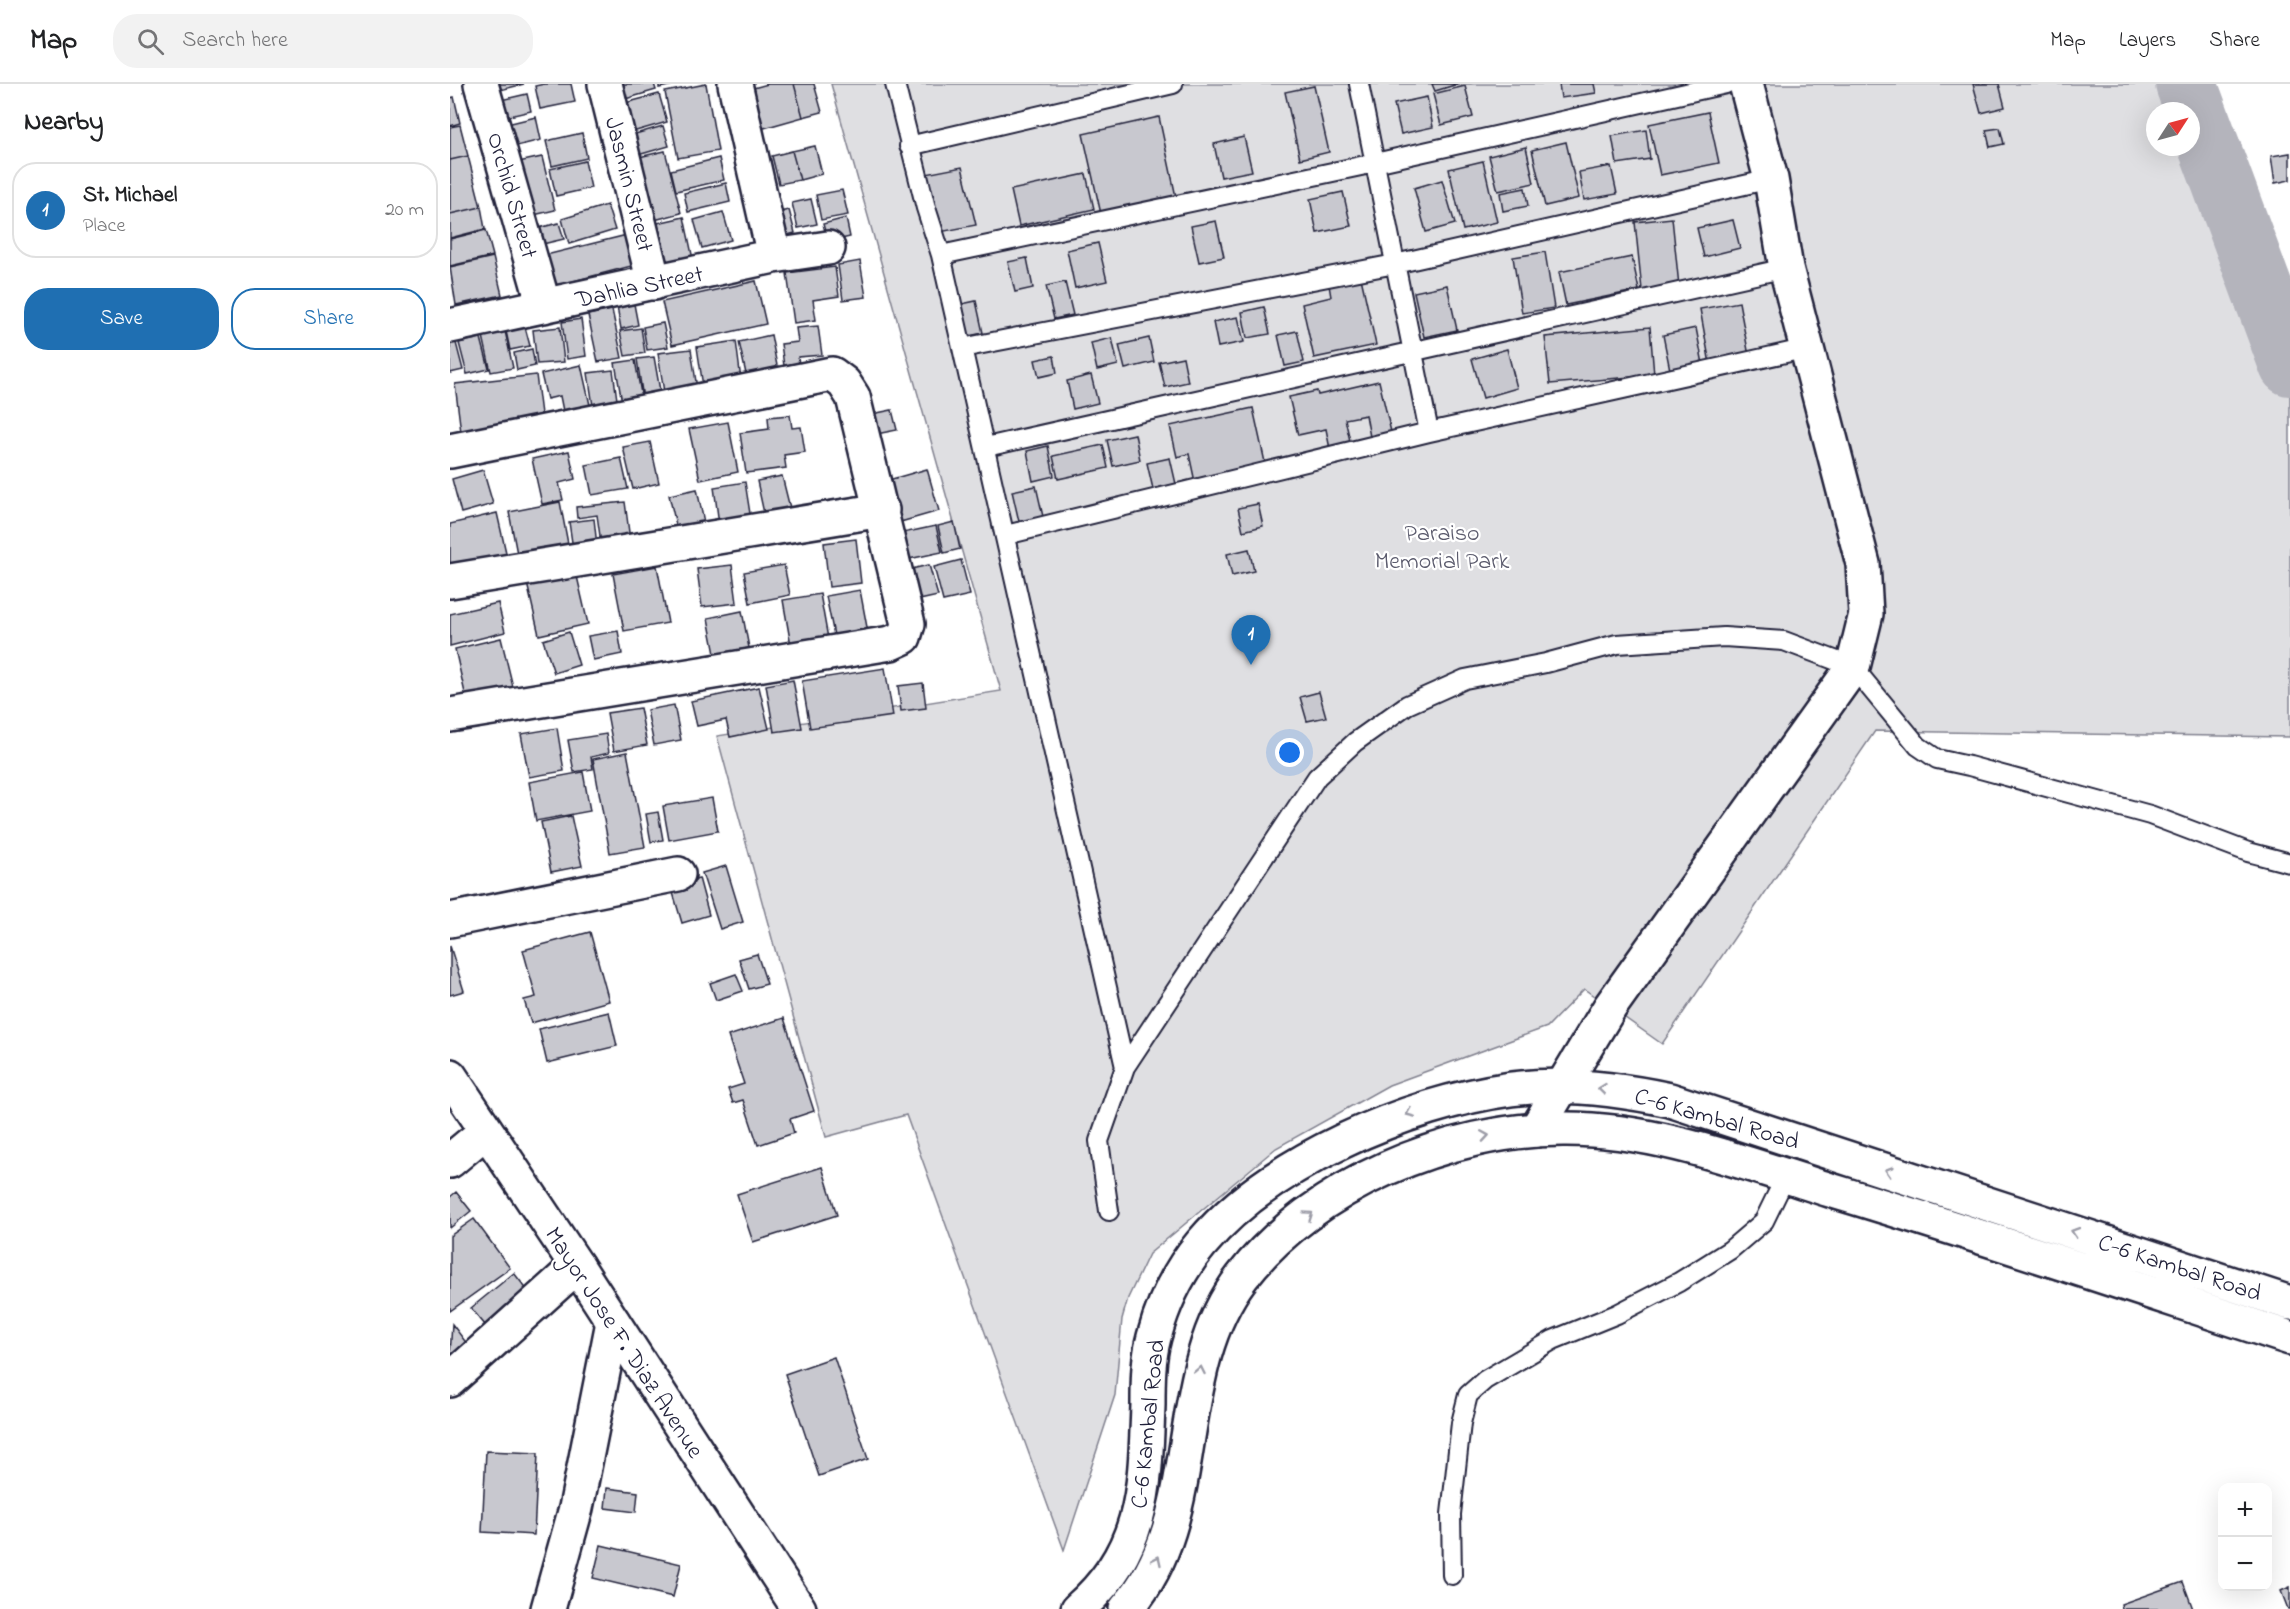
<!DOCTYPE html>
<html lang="en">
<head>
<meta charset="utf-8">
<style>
  body { margin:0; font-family:"Indie Flower",sans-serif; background:#f2f2f2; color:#202124 }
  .controls { position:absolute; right:18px; bottom:18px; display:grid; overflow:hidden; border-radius:12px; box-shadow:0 6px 24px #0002 }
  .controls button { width:54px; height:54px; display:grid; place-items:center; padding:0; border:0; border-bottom:2px solid #e0e0e0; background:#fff; color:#202124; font:30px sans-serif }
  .compass { position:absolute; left:1696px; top:18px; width:54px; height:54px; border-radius:50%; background:#fff; box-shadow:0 6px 24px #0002; rotate:54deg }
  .you { position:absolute; left:840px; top:669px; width:21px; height:21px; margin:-15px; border:4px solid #fff; border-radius:50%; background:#1a73e8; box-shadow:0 0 0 9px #1a73e833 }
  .badge { display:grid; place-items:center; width:39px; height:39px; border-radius:50%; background:#1f6fb2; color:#fff; font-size:20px; font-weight:700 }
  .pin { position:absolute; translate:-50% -50px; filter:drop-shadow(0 2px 3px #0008) }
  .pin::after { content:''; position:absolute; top:32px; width:21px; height:18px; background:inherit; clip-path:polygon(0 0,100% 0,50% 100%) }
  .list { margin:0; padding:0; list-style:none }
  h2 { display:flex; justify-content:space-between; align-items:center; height:78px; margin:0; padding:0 24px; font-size:26px }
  h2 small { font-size:20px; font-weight:400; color:#757577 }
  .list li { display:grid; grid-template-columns:39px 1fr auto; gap:18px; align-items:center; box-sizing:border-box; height:96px; margin:0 12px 12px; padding:0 12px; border:2px solid #e0e0e0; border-radius:24px }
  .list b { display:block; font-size:22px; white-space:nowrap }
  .list p { margin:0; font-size:20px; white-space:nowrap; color:#757577 }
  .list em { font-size:20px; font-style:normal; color:#757577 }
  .actions { display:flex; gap:12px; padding:18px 24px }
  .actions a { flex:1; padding:14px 0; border:2px solid #1f6fb2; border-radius:24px; text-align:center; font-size:21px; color:#1f6fb2 }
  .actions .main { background:#1f6fb2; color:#fff }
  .icon { flex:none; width:33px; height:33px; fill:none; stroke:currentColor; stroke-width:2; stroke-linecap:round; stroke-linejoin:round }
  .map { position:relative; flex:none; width:1840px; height:1525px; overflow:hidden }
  header { display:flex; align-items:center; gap:36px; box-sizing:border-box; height:84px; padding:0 30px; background:#fff; border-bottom:2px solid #e0e0e0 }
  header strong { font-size:28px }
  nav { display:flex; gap:33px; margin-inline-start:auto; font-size:21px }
  .search { width:420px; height:54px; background:#f2f2f2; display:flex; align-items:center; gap:15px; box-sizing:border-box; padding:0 21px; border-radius:24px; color:#757577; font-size:22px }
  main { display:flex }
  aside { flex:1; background:#fff }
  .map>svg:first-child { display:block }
  .green { fill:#dfdfe2; stroke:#80808e; stroke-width:1.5; fill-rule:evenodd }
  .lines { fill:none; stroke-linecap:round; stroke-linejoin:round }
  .river { stroke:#b4b4bc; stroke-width:62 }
  .building { fill:#c8c8cf; stroke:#22223b; stroke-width:1.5 }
  .service-casing { stroke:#22223b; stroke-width:22 }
  .minor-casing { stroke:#22223b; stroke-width:38 }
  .tertiary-casing { stroke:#22223b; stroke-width:38 }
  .secondary-casing { stroke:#22223b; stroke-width:38 }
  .service { stroke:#fff; stroke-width:18 }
  .minor { stroke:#fff; stroke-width:33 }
  .tertiary { stroke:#fff; stroke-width:33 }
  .secondary { stroke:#fff; stroke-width:33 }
  .oneway { stroke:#9c9ca7 }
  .labels { text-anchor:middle; stroke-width:4.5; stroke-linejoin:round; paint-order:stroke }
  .street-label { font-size:24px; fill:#22223b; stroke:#fff }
  .park-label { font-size:24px; fill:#5b5b6d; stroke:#fff }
</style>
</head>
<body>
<header>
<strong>Map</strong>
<div class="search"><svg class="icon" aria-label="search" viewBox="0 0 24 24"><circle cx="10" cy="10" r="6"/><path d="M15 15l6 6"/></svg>Search here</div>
<nav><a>Map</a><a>Layers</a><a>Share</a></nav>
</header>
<main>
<aside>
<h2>Nearby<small></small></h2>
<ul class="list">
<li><span class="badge">1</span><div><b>St. Michael</b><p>Place</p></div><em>20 m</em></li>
</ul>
<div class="actions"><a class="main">Save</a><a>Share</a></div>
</aside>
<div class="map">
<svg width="1840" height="1525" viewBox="0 0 1840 1525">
  <rect width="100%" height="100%" fill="#fff"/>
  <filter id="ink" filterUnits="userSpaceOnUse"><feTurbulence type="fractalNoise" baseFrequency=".0167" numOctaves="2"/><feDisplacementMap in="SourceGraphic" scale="12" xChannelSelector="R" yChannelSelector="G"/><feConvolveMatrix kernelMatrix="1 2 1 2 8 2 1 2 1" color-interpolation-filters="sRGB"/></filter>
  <g filter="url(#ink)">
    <path class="green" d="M381 0H1736L1840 281V653L1425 647 1212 960 1134 905 1097 943 939 1001 826 1064 699 1170 678 1214 672 1235 665 1311 614 1466 456 1031 376 1053 267 652 551 607ZM1705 27H1741V63H1705Z"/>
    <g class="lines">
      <path class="river" d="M1736 0 1840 281"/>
    </g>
    <path class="building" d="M36 0H74L38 9Z
      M94 0H121L125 18 90 25 85 2Z
      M160 0H204L206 6 165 18Z
      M209 0H228L209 4Z
      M256 0 268 67 228 74 215 8Z
      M318 0H344L353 33 307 46 296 6Z
      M344 0H364L372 28 353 33Z
      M982 0H1008L985 7Z
      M1109 0H1144L1146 9 1111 14Z
      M1523 0H1549L1555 23 1531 29Z
      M864 2 879 68 850 75 835 8Z
      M1015 2 1023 33 991 41 983 10Z
      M77 10 81 27 42 36 38 19Z
      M209 10 217 38 172 51 164 22Z
      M4 13 10 39 0 42V14Z
      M977 13 983 43 951 50 944 20Z
      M1258 28 1269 79 1210 91 1199 40Z
      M86 33 91 56 54 65 49 42Z
      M709 33 726 113 651 130 633 50Z
      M10 41 18 72 0 76V43Z
      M213 42 219 62 181 73 175 53Z
      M1550 44 1554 60 1540 63 1536 46Z
      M1196 46 1200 75 1167 80 1162 52Z
      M132 49 137 74 102 82 96 57Z
      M794 53 802 87 771 93 764 60Z
      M1116 58 1129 114 1095 122 1082 66Z
      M365 62 372 90 350 96 342 67Z
      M1076 63 1084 99 1048 107 1039 72Z
      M215 67 231 129 193 139 176 76Z
      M342 67 350 96 329 100 322 72Z
      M1840 69V96L1825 99 1821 72Z
      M18 72 31 123 0 130V76Z
      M92 73 105 126 71 134 59 80Z
      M269 74 274 96 226 107 221 86Z
      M135 77 141 104 106 112 100 85Z
      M1033 77 1047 138 1013 146 999 85Z
      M1161 82 1167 110 1134 116 1129 88Z
      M512 83 526 141 490 148 476 90Z
      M636 90 644 125 569 142 561 106Z
      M992 96 1005 140 976 148 964 104Z
      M276 99 280 118 238 128 234 109Z
      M1075 104 1078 122 1053 127 1050 109Z
      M392 106 398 131 371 136 366 111Z
      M893 108 901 142 867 149 860 115Z
      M361 115 367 140 348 144 342 119Z
      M157 121 165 146 119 160 112 135Z
      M31 123 35 145 0 154V130Z
      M339 126 345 149 330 153 325 129Z
      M273 128 281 156 252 164 244 136Z
      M234 133 244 180 205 189 194 142Z
      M396 134 400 153 378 158 373 140Z
      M1222 134 1229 202 1192 206 1185 138Z
      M1283 136 1290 164 1254 173 1247 144Z
      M766 137 774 173 749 178 741 142Z
      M109 139 114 155 84 162 80 146Z
      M36 146 43 172 0 182V155Z
      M181 150 189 180 104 202 96 171Z
      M648 159 657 197 625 204 617 166Z
      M1095 168 1104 224 1072 229 1063 173Z
      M43 173 52 211 6 221 0 183Z
      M1182 173 1189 206 1116 221 1109 188Z
      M577 174 583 204 565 208 558 178Z
      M410 177 416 213 393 216 388 181Z
      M385 183 389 212 363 216 366 236 344 239 337 189Z
      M911 194 926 261 864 274 852 220 881 213 879 201Z
      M306 197 316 240 222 261 212 218Z
      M615 198 623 231 604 235 596 202Z
      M997 201 1007 246 974 253 964 208Z
      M526 217 533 249 514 253 507 221Z
      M1289 218 1299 272 1260 280 1250 225Z
      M184 220 188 241 171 245 167 222Z
      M814 223 820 250 797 254 792 228Z
      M162 226 172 274 148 278 138 231Z
      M788 233 794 258 768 263 763 238Z
      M131 235 136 272 117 275 112 238Z
      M213 239 218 263 197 266 193 243Z
      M368 242 372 271 348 273 350 287 335 289 331 260 348 258 346 244Z
      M75 243 80 262 60 266 56 247Z
      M110 243 114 278 87 280 83 246Z
      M1200 243 1204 291 1100 300 1095 253Z
      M191 244 195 269 175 272 170 247Z
      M1246 244 1253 280 1220 286 1213 251Z
      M55 247 63 284 41 288 33 252Z
      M847 247 854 278 835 282 828 251Z
      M321 251 329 292 298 299 289 258Z
      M31 254 39 285 17 290 9 259Z
      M662 254 668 281 647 286 641 259Z
      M699 254 704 278 675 285 669 261Z
      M286 257 292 304 254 309 247 263Z
      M6 259 13 286 0 289V260Z
      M82 265 85 282 67 286 64 269Z
      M241 265 248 311 215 315 208 269Z
      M1057 265 1067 304 1033 314 1022 275Z
      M604 272 607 289 589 293 585 276Z
      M204 273 212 318 194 321 187 275Z
      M733 273 738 298 715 303 709 278Z
      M185 276 193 321 173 324 165 279Z
      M131 281 140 321 113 327 110 312 97 315 91 290Z
      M163 286 169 331 143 322 138 289Z
      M86 291 92 338 11 348 5 300Z
      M641 291 648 319 623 325 617 297Z
      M929 297 941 348 920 353 916 331 895 335 901 361 880 365 876 345 848 351 839 313 867 307 868 311Z
      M803 324 816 383 745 398 739 370 727 373 720 342Z
      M442 326 447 346 416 352 412 332Z
      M340 331 342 344 351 343 355 368 334 371 336 384 296 389 290 349 319 345 318 333Z
      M278 338 288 388 250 396 239 345Z
      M685 350 690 376 663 382 657 356Z
      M200 358 209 399 183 405 173 363Z
      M653 361 658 384 608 395 603 372Z
      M598 362 604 392 583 397 577 367Z
      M119 367 125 395 109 399 113 416 92 420 82 375Z
      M171 374 178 405 142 411 136 381Z
      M720 374 726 400 703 405 697 379Z
      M477 385 489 427 447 439 435 397Z
      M33 386 43 420 11 429 2 395Z
      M332 392 341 428 315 434 307 397Z
      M295 398 301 436 269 440 264 403Z
      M586 402 594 437 570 442 562 407Z
      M247 405 256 448 229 454 219 411Z
      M110 418 119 465 68 475 59 428Z
      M175 418 180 456 151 459 147 431 127 434 126 423Z
      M808 420 813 442 793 447 788 424Z
      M47 429 57 473 0 486V440Z
      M144 435 147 462 123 465 119 438Z
      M504 438 510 465 494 469 488 442Z
      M486 442 492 468 454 476 448 450Z
      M406 455 411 499 379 503 374 459Z
      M799 465 804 487 782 492 777 470Z
      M511 476 520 511 493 517 484 483Z
      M282 481 287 519 252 523 247 485Z
      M334 481 340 511 300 519 294 488Z
      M479 481 488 512 465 517 457 486Z
      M207 482 218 539 174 547 163 490Z
      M126 488 138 540 89 551 77 499Z
      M410 506 419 554 386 561 376 512Z
      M370 510 379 560 342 567 333 516Z
      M48 519 55 548 0 562V530Z
      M292 527 299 564 265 570 258 534Z
      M168 547 172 570 143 576 138 552Z
      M119 548 129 581 104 589 93 556Z
      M51 554 64 607 17 618 5 565Z
      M435 584 443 632 360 644 352 597Z
      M343 596 352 644 324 648 316 601Z
      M473 599 476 624 451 627 448 602Z
      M309 603 319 645 280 653 276 636 247 642 241 617Z
      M869 608 876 633 857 637 850 613Z
      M224 621 231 656 204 661 197 626Z
      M190 624 197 661 164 667 157 629Z
      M107 644 114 687 79 693 71 650Z
      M156 650 159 669 141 673 143 685 124 688 118 656Z
      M177 668 195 763 160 769 143 675Z
      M133 688 140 727 86 737 79 698Z
      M262 714 268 747 219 756 213 722Z
      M208 728 213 756 201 758 196 730Z
      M121 732 132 782 101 788 91 738Z
      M276 782 293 838 270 845 252 789Z
      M249 794 259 831 232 839 221 802Z
      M140 848 159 917 81 939 74 916 86 913 73 866Z
      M0 862 14 907 0 911Z
      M307 870 317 900 299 905 289 875Z
      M286 890 293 907 266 916 260 899Z
      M159 928 167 962 97 979 89 945Z
      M334 934 364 1027 340 1035 344 1049 308 1061 293 1016 283 1019 278 1005 294 1000 278 952Z
      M372 1083 387 1131 303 1158 287 1110Z
      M6 1108 21 1127 0 1144V1113Z
      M24 1135 60 1184 0 1227V1152Z
      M64 1189 78 1207 41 1248 21 1224Z
      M2 1240 21 1265 5 1277 0 1271Z
      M384 1273 418 1375 369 1392 335 1290Z
      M36 1367 88 1369 84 1451 32 1448Z
      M157 1404 188 1408 186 1428 155 1424Z
      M151 1461 231 1480 223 1513 143 1494Z
      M1733 1498 1743 1525H1672L1671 1520Z
      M1840 1503V1525H1838L1831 1507Z"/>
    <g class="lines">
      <defs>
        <path id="service" d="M445 0 476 124 491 171 675 983
          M909 0 979 348
          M459 62 723 0
          M491 171 925 79 1276 0
          M512 264 945 180 1321 95
          M536 363 1336 184
          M556 451 979 348 1358 264
          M659 1127 649 1057 675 983 867 693 905 658 957 621 1015 595 1096 579 1167 560 1274 553 1334 557 1403 583 1468 662 1487 675 1519 682 1700 731 1798 768 1840 779
          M1002 1491 1001 1430 1011 1339 1018 1311 1035 1296 1103 1256 1167 1230 1229 1198 1280 1166 1314 1137 1336 1092"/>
        <path id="minor" d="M31 0 94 222
          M155 0 204 199
          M285 0 324 172
          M0 242 324 172 378 164
          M0 367 382 290 394 299 403 313 458 540 454 553 441 559 0 631
          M0 497 432 426
          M0 836 228 790
          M1086 1046 1160 923 1403 583 1416 530 1413 480 1336 184 1321 95 1296 0
          M0 1077 36 1047
          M0 1296 127 1182
          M98 1525 126 1424 163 1238"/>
        <path id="tertiary" d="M0 992 127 1182 349 1525"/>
        <path id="secondary" d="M628 1525C695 1467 695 1403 698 1321 698 1298 698 1275 704 1253 713 1220 729 1186 751 1160 819 1078 958 1019 1061 1005 1114 998 1168 1005 1220 1016L1840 1219
          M676 1525C758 1434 717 1291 792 1193 863 1101 999 1045 1113 1045 1204 1044 1294 1079 1380 1106 1534 1152 1687 1204 1840 1254"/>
      </defs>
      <use href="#service" class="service-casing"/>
      <use href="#minor" class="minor-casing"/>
      <use href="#tertiary" class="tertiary-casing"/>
      <use href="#secondary" class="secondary-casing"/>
      <use href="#service" class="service"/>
      <use href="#minor" class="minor"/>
      <use href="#tertiary" class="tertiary"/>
      <use href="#secondary" class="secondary"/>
    </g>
    <defs><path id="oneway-chevron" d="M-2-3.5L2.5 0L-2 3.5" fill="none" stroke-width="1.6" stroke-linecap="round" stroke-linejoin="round" transform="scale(1.5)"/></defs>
    <g class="oneway">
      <use href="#oneway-chevron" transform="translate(1152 1005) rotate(-174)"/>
      <use href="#oneway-chevron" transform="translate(960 1029) rotate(157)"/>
      <use href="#oneway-chevron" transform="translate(1035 1052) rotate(-9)"/>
      <use href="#oneway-chevron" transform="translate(1439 1087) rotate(-162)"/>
      <use href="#oneway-chevron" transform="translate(859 1131) rotate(-35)"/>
      <use href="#oneway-chevron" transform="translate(1625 1148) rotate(-162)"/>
      <use href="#oneway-chevron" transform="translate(750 1286) rotate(-79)"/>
      <use href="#oneway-chevron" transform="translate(707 1476) rotate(-65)"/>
    </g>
  </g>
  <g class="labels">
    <g class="street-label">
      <text transform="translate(180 100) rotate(76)" y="8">Jasmin Street</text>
      <text transform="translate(63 111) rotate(74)" y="8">Orchid Street</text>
      <text transform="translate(189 202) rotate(-12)" y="8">Dahlia Street</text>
      <text transform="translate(1267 1034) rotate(16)" y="8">C-6 Kambal Road</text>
      <text transform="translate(1730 1183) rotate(18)" y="8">C-6 Kambal Road</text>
      <text transform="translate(175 1258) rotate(57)" y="8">Mayor Jose F. Diaz Avenue</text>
      <text transform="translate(697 1340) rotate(-84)" y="8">C-6 Kambal Road</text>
    </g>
    <g class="park-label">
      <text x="992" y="456">Paraiso<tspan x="992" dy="28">Memorial Park</tspan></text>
    </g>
  </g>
</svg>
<div class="controls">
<button>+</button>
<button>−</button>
</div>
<svg class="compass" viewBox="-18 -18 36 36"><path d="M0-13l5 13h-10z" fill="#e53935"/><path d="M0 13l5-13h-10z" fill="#757577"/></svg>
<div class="you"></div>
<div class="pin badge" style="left:801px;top:581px">1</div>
</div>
</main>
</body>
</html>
